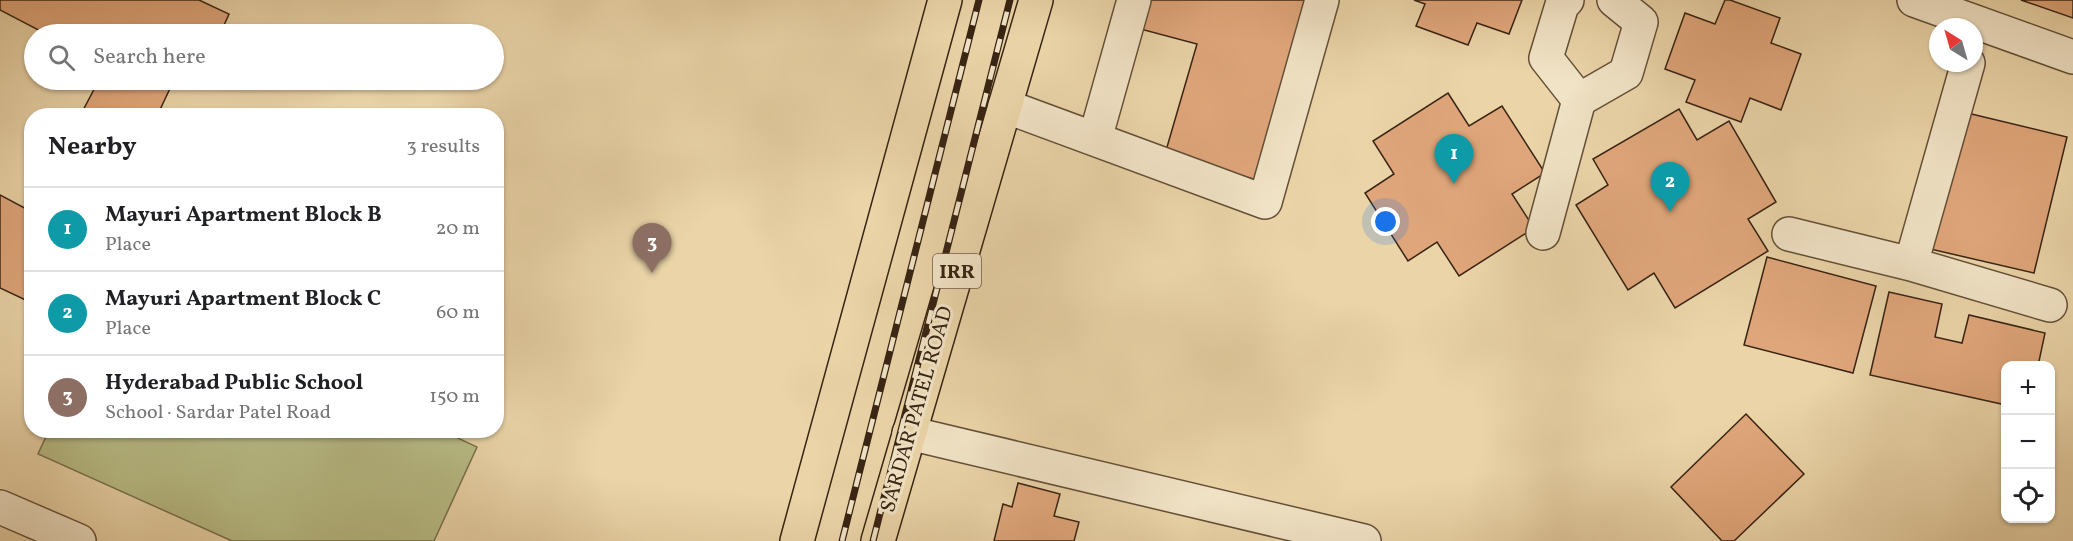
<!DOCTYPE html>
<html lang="en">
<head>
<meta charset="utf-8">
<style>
  body { margin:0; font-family:Vollkorn,serif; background:#f2f2f2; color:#202124 }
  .controls { position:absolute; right:18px; bottom:18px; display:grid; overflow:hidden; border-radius:12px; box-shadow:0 2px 4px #0004 }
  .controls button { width:54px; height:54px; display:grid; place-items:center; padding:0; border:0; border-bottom:2px solid #e0e0e0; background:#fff; color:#202124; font:30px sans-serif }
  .compass { position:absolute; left:1929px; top:18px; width:54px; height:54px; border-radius:50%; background:#fff; box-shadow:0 2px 4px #0004; rotate:323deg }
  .you { position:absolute; left:1386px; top:222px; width:21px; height:21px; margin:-15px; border:4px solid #fff; border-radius:50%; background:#1a73e8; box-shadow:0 0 0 9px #1a73e833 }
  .badge { display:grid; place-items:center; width:39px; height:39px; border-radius:50%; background:#0b8043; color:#fff; font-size:20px; font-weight:700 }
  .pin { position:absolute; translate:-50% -50px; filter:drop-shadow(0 2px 3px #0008) }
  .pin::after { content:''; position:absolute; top:32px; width:21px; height:18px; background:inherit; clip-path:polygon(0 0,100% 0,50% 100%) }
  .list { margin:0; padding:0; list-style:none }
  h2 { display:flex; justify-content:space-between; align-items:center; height:78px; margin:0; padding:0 24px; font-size:26px }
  h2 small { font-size:20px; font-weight:400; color:#757577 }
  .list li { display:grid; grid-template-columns:39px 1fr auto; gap:18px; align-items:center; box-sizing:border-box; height:84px; padding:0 24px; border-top:2px solid #e0e0e0 }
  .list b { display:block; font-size:22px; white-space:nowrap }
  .list p { margin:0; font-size:20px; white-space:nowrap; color:#757577 }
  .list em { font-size:20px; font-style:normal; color:#757577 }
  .icon { flex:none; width:33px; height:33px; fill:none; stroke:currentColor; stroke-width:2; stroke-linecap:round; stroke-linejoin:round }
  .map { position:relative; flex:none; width:2073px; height:541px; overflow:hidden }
  .search { position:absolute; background:#fff; box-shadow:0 2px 4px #0004; left:24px; top:24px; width:480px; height:66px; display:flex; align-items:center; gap:15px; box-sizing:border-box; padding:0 21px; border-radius:33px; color:#757577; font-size:22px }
  .panel { position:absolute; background:#fff; box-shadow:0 2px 4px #0004; left:24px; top:108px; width:480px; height:330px; border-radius:24px }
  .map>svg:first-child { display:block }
  .green { fill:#b8bc86; stroke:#78704c; stroke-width:1.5 }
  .building { fill:#e0a67b; stroke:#382413; stroke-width:1.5 }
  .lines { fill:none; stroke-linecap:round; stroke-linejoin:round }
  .minor-casing { stroke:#645038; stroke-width:36 }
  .major-casing { stroke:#382413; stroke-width:36 }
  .minor { stroke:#f1e3c6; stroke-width:33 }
  .major { stroke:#ead4a8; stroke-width:33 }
  .rail-casing { stroke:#382413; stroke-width:7 }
  .rail { stroke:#f1e3c6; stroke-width:4.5; stroke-dasharray:14; stroke-linecap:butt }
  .labels { text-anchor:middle; stroke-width:6; stroke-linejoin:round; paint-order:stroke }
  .shield { fill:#f1e3c6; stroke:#705d49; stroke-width:1.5 }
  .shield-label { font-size:20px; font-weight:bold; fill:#382413 }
  .street-label { font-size:21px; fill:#382413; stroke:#f1e3c6 }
</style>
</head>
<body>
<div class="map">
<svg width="2073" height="541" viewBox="0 0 2073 541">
  <rect width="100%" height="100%" fill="#ead4a8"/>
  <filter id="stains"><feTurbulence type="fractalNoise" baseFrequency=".00333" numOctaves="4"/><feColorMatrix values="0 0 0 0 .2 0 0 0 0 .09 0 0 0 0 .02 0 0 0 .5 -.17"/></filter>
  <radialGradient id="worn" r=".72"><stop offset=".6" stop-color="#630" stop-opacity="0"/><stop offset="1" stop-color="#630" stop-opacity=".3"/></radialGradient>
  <path class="green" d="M49 430H441L477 447 434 541H232L38 454Z"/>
  <path class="building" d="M0 0H199L229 14 220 34H46L0 10Z
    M1141 0H1316L1264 182 1165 154 1197 44 1133 27Z
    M1414 0H1522L1509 34 1477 23 1468 45 1416 26 1425 4Z
    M1725 0H1730L1780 18 1771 43 1801 54 1781 110 1750 98 1741 122 1686 102 1695 80 1665 69 1685 13 1715 24Z
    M2021 0H2073V18Z
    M99 80H174L157 116H80Z
    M1448 93 1469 126 1502 106 1545 173 1512 194 1534 228 1459 276 1437 242 1408 261 1365 193 1394 174 1373 141Z
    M1679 109 1697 140 1729 121 1776 202 1748 219 1768 251 1675 308 1654 273 1628 290 1576 205 1608 185 1593 159Z
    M1959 111 2067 137 2034 273 1926 248Z
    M0 195 32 212V303L0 288Z
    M1767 257 1876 286 1853 373 1744 345Z
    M1889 292 1942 304 1935 337 1962 343 1969 315 2045 333 2038 366H2006V405L1870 375Z
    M1746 414 1804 474 1734 541H1722L1671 487Z
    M1018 483 1060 494 1054 516 1079 522 1074 541H994L1003 504 1012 507Z"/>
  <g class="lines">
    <defs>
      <path id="minor" d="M1567 0 1562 5 1546 58 1579 100
        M1914 0 2073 57
        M1005 106 1265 202 1322 0
        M1095 139 1134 0
        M1543 233 1579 100 1626 73 1641 22 1614 0
        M1789 234 1911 264 2050 305
        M1911 264 1968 63
        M909 433 1364 541
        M0 507 79 541"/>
      <path id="major" d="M797 541 945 0
        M878 541 1036 0"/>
    </defs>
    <use href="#minor" class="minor-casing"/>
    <use href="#major" class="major-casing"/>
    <use href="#minor" class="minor"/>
    <use href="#major" class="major"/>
    <defs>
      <path id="rail" d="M842 541 979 0
        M873 541 1010 0"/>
    </defs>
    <use href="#rail" class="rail-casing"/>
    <use href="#rail" class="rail"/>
  </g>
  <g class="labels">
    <rect class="shield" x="933" y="254" width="48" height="34" rx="4.5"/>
    <g class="shield-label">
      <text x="957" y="278">IRR</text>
    </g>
    <g class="street-label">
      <text transform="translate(916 409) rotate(-74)" y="7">SARDAR PATEL ROAD</text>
    </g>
  </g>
  <rect width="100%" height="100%" filter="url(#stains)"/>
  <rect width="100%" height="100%" fill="url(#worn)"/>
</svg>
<div class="controls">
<button>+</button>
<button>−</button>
<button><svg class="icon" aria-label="locate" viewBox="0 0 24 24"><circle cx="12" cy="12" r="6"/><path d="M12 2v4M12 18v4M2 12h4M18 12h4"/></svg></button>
</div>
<svg class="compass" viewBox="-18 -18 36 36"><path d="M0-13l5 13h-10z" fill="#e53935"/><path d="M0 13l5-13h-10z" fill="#757577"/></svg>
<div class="you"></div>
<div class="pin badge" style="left:1454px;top:184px;background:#0f9aa8">1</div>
<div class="pin badge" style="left:1670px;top:212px;background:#0f9aa8">2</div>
<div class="pin badge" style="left:652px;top:273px;background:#8d6e63">3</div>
<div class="search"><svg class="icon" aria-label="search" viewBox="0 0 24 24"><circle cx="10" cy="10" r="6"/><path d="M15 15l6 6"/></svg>Search here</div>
<section class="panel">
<h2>Nearby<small>3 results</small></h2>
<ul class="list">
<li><span class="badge" style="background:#0f9aa8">1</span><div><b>Mayuri Apartment Block B</b><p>Place</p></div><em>20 m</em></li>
<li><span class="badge" style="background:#0f9aa8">2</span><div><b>Mayuri Apartment Block C</b><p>Place</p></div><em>60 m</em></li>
<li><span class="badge" style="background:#8d6e63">3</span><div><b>Hyderabad Public School</b><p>School · Sardar Patel Road</p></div><em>150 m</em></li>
</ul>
</section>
</div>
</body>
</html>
